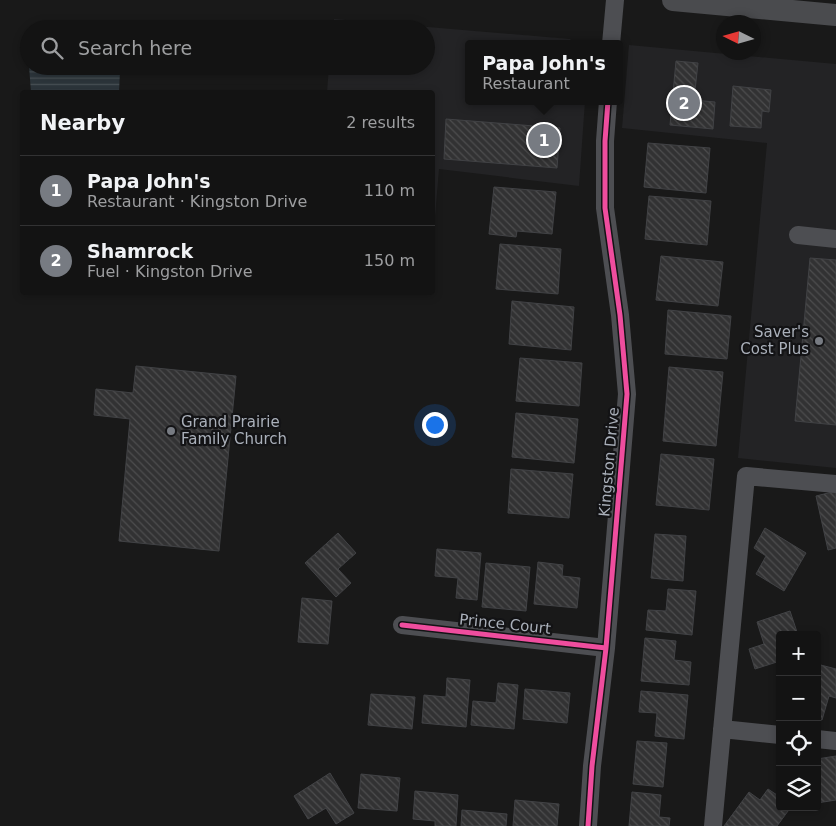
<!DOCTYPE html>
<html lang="en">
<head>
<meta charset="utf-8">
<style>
  body { margin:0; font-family:"DejaVu Sans",sans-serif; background:#202021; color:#f1f3f6 }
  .controls { position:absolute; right:15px; bottom:15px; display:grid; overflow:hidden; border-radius:5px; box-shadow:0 2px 8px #0003 }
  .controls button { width:45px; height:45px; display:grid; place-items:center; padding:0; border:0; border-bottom:1px solid #323233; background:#131313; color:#f1f3f6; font:25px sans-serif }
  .compass { position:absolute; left:716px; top:15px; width:45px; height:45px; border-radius:50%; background:#131313; box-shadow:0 2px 8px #0003; rotate:275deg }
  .you { position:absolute; left:434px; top:424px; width:18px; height:18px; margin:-12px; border:4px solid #fff; border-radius:50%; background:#1a73e8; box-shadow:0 0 0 8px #1a73e833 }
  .badge { display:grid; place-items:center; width:32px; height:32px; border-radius:50%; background:#777b82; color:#fff; font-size:16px; font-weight:700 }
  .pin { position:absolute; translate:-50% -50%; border:2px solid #fff; box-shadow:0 1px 5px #0006 }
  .popup { position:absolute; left:465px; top:40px; width:158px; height:65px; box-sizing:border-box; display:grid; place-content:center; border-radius:5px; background:#131313; filter:drop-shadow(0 1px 4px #0005); font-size:16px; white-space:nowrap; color:#9d9ea0 }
  .popup b { font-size:19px; color:#f1f3f6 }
  .popup::after { content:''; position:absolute; left:50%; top:100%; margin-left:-10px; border:10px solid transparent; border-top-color:#131313 }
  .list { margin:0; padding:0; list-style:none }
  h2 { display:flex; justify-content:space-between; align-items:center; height:65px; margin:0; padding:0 20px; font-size:21px }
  h2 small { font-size:16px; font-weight:400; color:#9d9ea0 }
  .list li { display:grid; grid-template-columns:32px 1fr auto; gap:15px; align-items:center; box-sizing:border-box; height:70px; padding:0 20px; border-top:1px solid #323233 }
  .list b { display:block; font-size:19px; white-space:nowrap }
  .list p { margin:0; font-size:16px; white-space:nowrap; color:#9d9ea0 }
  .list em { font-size:16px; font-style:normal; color:#9d9ea0 }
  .icon { flex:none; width:28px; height:28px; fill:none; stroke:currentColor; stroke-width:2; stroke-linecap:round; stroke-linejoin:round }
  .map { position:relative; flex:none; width:836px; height:826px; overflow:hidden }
  .search { position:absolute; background:#131313; box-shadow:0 2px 8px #0003; left:20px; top:20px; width:415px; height:55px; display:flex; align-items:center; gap:12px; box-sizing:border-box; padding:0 18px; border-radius:28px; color:#9d9ea0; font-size:19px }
  .panel { position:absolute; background:#131313; box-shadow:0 2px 8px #0003; left:20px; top:90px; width:415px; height:205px; border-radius:5px }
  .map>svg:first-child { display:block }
  .built { fill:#232325 }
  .water { fill:url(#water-rules) }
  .building { fill:url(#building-back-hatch); stroke:#414245 }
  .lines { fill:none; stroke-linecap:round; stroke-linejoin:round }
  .minor { stroke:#4d4e52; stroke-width:18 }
  .major { stroke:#4a4b4e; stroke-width:22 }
  .cycleway-casing { stroke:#131315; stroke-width:8 }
  .cycleway { stroke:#ef4d9e; stroke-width:5 }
  .poi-dot { fill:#777b82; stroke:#131315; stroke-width:2 }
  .labels { text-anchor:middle; stroke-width:4.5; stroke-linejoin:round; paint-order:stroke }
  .poi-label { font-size:15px; fill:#aab0ba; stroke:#131315; text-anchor:end }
  .street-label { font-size:15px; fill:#aab0ba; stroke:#131315 }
</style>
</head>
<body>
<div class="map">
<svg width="836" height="826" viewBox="0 0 836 826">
  <defs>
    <pattern id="water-rules" width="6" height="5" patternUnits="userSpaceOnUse" patternTransform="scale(1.25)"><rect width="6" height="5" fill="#2c353b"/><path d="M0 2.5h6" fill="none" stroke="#485055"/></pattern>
    <pattern id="building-back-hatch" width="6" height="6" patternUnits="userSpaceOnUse" patternTransform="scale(1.25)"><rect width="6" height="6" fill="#323233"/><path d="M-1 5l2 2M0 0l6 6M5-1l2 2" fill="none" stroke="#4d4d4e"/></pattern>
  </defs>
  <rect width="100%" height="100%" fill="#191919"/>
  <path class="built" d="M334 19 570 39 574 44H469V101H585L579 186 439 169 433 241 432 92H327L329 66H426V29H333Z
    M629 45 836 64V468L738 458 767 143 622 128Z"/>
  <path class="water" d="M29 66H119L120 71 119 92H31Z"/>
  <path class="building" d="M676 61 698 63 694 100 715 102 713 129 670 125Z
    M733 86 771 90 769 112 762 111 761 128 730 126Z
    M446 119 560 128 557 168 444 159Z
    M648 143 710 148 706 193 644 187Z
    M494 187 556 192 552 234 517 231 516 237 489 234Z
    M649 196 711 201 707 245 645 239Z
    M500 244 561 249 558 294 496 289Z
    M661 256 723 262 718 306 656 300Z
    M810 258 836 260V425L795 421Z
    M512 301 574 307 571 350 509 344Z
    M668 310 731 316 727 359 665 354Z
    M520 358 582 363 579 406 516 401Z
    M136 366 236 376 219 551 119 541 130 419 94 415 96 389 133 393Z
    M669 367 723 372 716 446 663 441Z
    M516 413 578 419 574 463 512 457Z
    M661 454 714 459 709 510 656 505Z
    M511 469 573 474 569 518 508 513Z
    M836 491V548L828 550 816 496Z
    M765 528 806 553 784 591 756 574 766 556 754 548Z
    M338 533 356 553 338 569 351 583 336 597 305 563Z
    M655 534 686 536 683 581 651 578Z
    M437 549 481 553 477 600 456 598 458 578 435 576Z
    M538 562 563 565 562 576 580 578 577 608 534 604Z
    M486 563 530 567 526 611 482 607Z
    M668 589 696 591 692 635 646 630 648 610 666 611Z
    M302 598 332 601 328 644 298 642Z
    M790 611 798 635H780V661L755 669 749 649 764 644 757 622Z
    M645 638 676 641 674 660 691 662 689 685 641 681Z
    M817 664 836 669V698L829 696 822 720 817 719Z
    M447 678 470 680 466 727 422 723 424 695 446 697Z
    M498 683 518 685 514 729 471 725 473 701 496 703Z
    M525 689 570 693 567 723 523 719Z
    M641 691 688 695 684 739 655 736 657 713 639 712Z
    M371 694 415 697 412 729 368 725Z
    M637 741 667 743 663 787 633 784Z
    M836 756V800L817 803V759Z
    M330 773 354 813 336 824 326 808 308 819 294 796Z
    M361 774 400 778 397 811 358 808Z
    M768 789 780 797V807H791L777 826H724L749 792 760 800Z
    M415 791 458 795 456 826H435V821L413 819Z
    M632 792 661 795 659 817 670 818 669 826H629Z
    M515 800 559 804 557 826H513Z
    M462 810 507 814 506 826H461Z"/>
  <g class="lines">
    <path class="minor" d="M611 44 615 0
      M798 235 836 239
      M402 625 606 648
      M722 729 780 735
      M817 739 836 741
      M588 826 592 766 606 648 627 394 620 315 605 208V141L608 101
      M713 826 746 476 836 484"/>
    <path class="major" d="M673 0 836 15"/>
    <defs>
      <path id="cycleway" d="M402 625 606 648
        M588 826 592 766 606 648 627 394 620 315 605 208V141L608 101"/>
    </defs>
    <use href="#cycleway" class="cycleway-casing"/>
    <use href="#cycleway" class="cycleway"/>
  </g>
  <g class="poi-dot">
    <circle cx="819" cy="341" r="5"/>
    <circle cx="171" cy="431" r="5"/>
  </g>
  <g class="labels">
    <g class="poi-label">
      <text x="809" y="337">Saver's<tspan x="809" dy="17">Cost Plus</tspan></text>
      <text x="181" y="427" text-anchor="start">Grand Prairie<tspan x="181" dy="17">Family Church</tspan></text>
    </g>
    <g class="street-label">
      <text transform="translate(609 462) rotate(-85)" y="5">Kingston Drive</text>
      <text transform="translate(505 624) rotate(6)" y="5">Prince Court</text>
    </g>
  </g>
</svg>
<div class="controls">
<button>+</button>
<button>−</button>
<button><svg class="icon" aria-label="locate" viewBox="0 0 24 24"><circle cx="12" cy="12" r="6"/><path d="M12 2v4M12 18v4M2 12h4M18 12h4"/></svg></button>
<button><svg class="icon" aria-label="layers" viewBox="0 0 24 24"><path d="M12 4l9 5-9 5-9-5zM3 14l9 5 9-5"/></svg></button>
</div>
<svg class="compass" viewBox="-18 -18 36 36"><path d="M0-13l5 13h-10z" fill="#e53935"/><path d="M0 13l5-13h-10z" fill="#9d9ea0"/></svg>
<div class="you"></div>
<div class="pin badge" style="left:544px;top:140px">1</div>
<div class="popup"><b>Papa John's</b>Restaurant</div>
<div class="pin badge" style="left:684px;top:103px">2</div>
<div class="search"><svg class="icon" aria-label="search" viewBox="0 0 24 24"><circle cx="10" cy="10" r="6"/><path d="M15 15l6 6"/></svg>Search here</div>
<section class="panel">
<h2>Nearby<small>2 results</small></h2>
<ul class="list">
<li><span class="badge">1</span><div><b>Papa John's</b><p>Restaurant · Kingston Drive</p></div><em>110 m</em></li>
<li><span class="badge">2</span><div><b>Shamrock</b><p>Fuel · Kingston Drive</p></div><em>150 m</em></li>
</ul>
</section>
</div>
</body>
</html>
